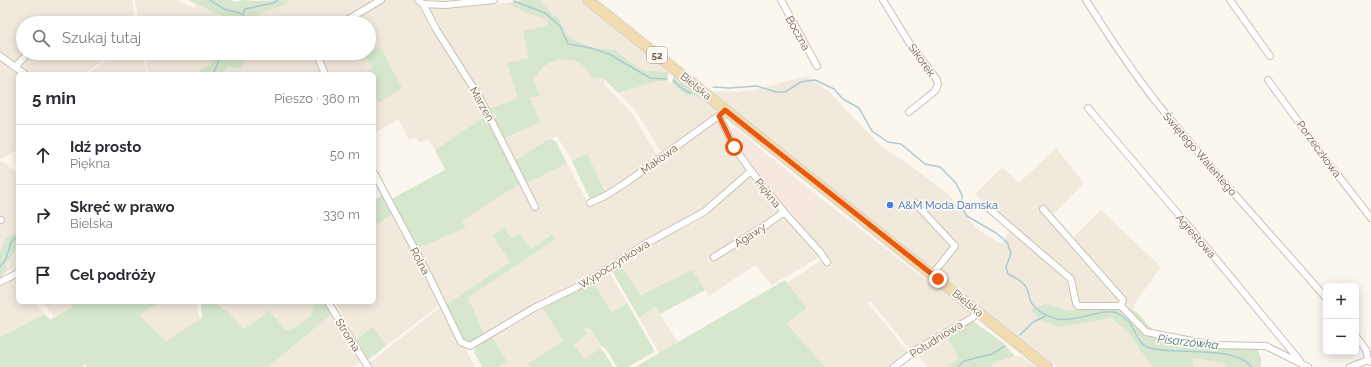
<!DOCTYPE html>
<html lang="pl">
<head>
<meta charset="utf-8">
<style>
  body { margin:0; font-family:Raleway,sans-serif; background:#f2f2f3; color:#2b2b33 }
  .controls { position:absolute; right:12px; bottom:12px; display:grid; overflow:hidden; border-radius:6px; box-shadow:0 2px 10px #0003 }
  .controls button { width:36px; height:36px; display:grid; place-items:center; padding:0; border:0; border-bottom:1px solid #e1e1e2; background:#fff; color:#2b2b33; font:20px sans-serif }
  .stop { position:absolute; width:12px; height:12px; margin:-9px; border:3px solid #ea580c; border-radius:50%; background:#fff }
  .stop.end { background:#ea580c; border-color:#fff; box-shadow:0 1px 4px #0008 }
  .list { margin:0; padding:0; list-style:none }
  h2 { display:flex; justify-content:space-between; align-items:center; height:52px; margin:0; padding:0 16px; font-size:17px }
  h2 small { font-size:13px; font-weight:400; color:#7c7c81 }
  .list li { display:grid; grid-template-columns:26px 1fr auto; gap:12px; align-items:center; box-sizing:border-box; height:60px; padding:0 16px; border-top:1px solid #e1e1e2 }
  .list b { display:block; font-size:15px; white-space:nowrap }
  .list p { margin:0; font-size:13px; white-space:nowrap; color:#7c7c81 }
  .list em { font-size:13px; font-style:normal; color:#7c7c81 }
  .icon { flex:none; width:22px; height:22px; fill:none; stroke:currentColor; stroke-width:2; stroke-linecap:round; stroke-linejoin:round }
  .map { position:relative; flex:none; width:1371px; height:367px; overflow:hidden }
  .search { position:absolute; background:#fff; box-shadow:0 2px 10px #0003; left:16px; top:16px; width:360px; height:44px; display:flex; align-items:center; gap:10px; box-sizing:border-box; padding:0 14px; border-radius:22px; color:#7c7c81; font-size:15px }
  .panel { position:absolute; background:#fff; box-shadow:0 2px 10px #0003; left:16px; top:72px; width:360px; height:232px; border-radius:6px }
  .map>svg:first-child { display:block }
  .residential { fill:#f2e9dd }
  .commercial { fill:#f6e8e0 }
  .green { fill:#d6e7cd }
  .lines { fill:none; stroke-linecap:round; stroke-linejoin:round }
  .stream { stroke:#abcbd3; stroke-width:1.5 }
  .minor-casing { stroke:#ccc0b4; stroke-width:8 }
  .primary-casing { stroke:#d8d2cf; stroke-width:12 }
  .minor { stroke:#fff; stroke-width:6 }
  .primary { stroke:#f0dcaf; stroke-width:10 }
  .route { stroke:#ea580c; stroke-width:5 }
  .shop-dot { fill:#3f7fe0; stroke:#fdfaf4; stroke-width:1.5 }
  .labels { text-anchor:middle; stroke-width:3.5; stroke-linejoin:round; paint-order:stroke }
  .shield { fill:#fdfaf4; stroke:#9d8e83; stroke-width:1 }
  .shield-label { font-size:10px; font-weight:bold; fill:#746052 }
  .street-label { font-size:11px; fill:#746052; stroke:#fdfaf4 }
  .shop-label { font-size:11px; fill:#366cbe; stroke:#fdfaf4; text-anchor:start }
  .water-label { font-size:12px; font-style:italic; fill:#4e7884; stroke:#fdfaf4 }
</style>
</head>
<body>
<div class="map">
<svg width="1371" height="367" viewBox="0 0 1371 367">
  <rect width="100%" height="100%" fill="#fbf6ee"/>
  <path class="residential" d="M0 0H132L134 11 133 15 135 23H23V53H26L16 63H14L0 53Z
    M135 0H177L194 8 196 4 224 17 228 20 229 23H139Z
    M291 0H378L337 23H256L257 16 263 12 280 7Z
    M385 0H415L420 3 487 115 435 150 428 139 420 142 416 138 409 140 398 119 374 134V95L379 102 380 46 369 52V23H348Z
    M540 0H581L668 71V72L641 70 615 50 593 48 574 40 567 34 557 16H554Z
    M508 3 524 12 549 20 546 26 524 31 530 58 518 98 489 109 439 28 430 13V7H452Z
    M30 53H113L84 74H28L18 68Z
    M116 53H142L147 74H88Z
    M144 53H212L213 56 211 64 203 68 196 74H147L148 73Z
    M242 53H313L321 74H221L229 67 235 69 244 62Z
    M318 53H367L365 55 373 68 364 74H329L319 56Z
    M0 58 21 74H18V150L0 159Z
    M568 58 584 66 588 71 590 77 604 79V84L632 113 658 157 606 194 587 153 572 161 557 136 547 140 514 161 504 139 540 122 529 98 533 79 550 62Z
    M807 76 829 92 884 149 901 159 947 193 977 229 1002 244 1011 228 975 194 1002 167 1019 183 1056 148 1084 183 1050 218 1069 241 1101 210 1161 267 1135 303 1134 311 1108 301 1070 311 1046 304 1089 321 1111 318 1127 331 1152 367H1057L809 169 709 91 738 92 754 90Z
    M659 81 672 83 686 95 699 96 720 113 662 154 636 111 618 93Z
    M719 119 748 170 703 210 573 287 497 326 485 335 468 298 555 240 551 234 531 249 520 234 511 237 503 227 493 236 510 262 446 305 416 249 466 228 462 221 521 183 535 211 539 209 526 184 567 163 590 207 613 196Z
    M2 161 18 174V231L5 239 0 252V162Z
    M750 175 754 176 781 212 768 222 711 258 713 261 781 219 788 218 821 256 772 285 755 265 709 296 705 290 645 292 641 295 620 264 650 244 698 221Z
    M823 200 913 270 972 314 933 336 912 352 870 301 868 304 905 348 908 355 891 367H825L787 324 807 308 787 283 826 257 800 227Z
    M393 213 441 304 386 346 373 326 356 340 335 302H374V227Z
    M18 247V271H16L8 270 5 265Z
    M609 272 627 303 612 312 593 282Z
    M15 278 18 282V302H35L45 314 0 337V285Z
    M42 302H69L72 307 54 317Z
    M160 302H196L200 320 166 341 139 315Z
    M217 302H314L310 316 294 328 286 330 269 310 251 325 243 329 226 309 223 310Z
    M442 306 475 367H371L369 363Z
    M655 307 678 342 659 353 639 318Z
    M543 308 563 341 527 364 530 367H499L507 361 492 337Z
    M332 314 362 362 352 367H268Z
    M590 328 604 352 598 350 584 359 574 345 586 333 584 329Z
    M947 337 959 358 947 367H927L917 353Z
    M1015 356H1021L1036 367H991L993 363Z
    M1193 358 1224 363 1227 367H1193Z"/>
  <path class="commercial" d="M734 127 823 200 800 227 739 150 730 132Z"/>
  <path class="green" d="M188 0H229L237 2 243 0 256 1 291 0 280 7 263 12 257 16 256 23H229L228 20 224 17Z
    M522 0H540L554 16H557L567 34 574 40 593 48 615 50 641 70 668 72 667 82 659 81 618 93 604 79 590 77C585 61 567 56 552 62 545 64 538 74 533 79L540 96 530 98 540 122 504 139 489 109 518 98 507 63 529 58 523 31 546 26 549 20 524 12 508 3Z
    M380 46 402 88 379 103 374 95V74H364L373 68 364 55Z
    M212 53H242L244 62 240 68 235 69 229 67 221 74H196L203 68 211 64Z
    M674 76 699 96 686 95 672 83Z
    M487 115 521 183 462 221 466 228 416 249 391 199 445 170 435 150Z
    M551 139 556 142 567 163 526 184 514 161 547 140Z
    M587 153 606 194 594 199H590L572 161Z
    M383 194 393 213 374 227V201Z
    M503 227 511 237 520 234 531 249 552 234 555 240 468 298 485 335 472 343H469L463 340 446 305 510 262 493 236Z
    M18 231V247L5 265 8 270 0 278V252L5 239Z
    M620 264 641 295 692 270 705 290 660 314 655 307 639 318 611 269Z
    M785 280 807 308 787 324 825 367H635Z
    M593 282 612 312 627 303 653 348 654 352 628 367H617L606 349 601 346 590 328 584 329 587 333 574 345 584 359 598 350 604 352 613 367H530L527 364 563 341 543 308Z
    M1108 301 1137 312 1150 327 1166 341 1213 347 1256 346 1261 358V367H1227L1224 363 1193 358V367H1152L1127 331 1111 318 1060 327 1039 320 1031 309 1046 304 1070 311Z
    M69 302H160L139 315 166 341 202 318 201 302H217L223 310 226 309 243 329 251 325 269 310 286 330 294 328 310 316 314 302H325L332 314 268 367H87L85 364 82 367H0V337L45 314 50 320 72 307Z
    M973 321 1002 342 1015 356 993 363 991 367H947L959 358 947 337Z
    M373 326 386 346 368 360 365 358 356 340Z
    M492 337 507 361 499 367H482L474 352C477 343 484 341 492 337Z"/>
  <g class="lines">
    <path class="stream" d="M210 0 224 9 243 14
      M514 1 545 13 560 26 568 44 591 48 609 54 650 78 667 79
      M244 23 243 14 245 9 273 3 278 0
      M213 74 219 60V53
      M673 80 680 87 690 93
      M713 87 730 88 757 86 776 92H785L801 82 815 80 834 89 843 99 859 108 872 131 888 142 901 144 925 164 940 167 956 183 962 195V208L967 216 996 233 1007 242 1011 253 1006 267 1008 274C1015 277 1024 282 1027 289 1029 292 1029 297 1030 300 1035 311 1047 316 1057 319 1074 323 1105 307 1117 313 1120 315 1124 317 1127 320 1135 327 1137 344 1149 348 1173 355 1237 345 1251 367
      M0 267 6 259 11 242 18 236
      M1020 335 1033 322 1046 316
      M958 367 964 361 992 354 1005 346"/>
    <defs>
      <path id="minor" d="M418 0 423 4 445 5 494 0
        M781 0 817 66
        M883 0 910 44 937 80 938 84 935 91 909 112
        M1086 0C1108 35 1131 70 1157 103 1211 170 1270 233 1326 298
        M1230 0 1270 56
        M423 4 436 29 481 100 535 207
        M56 23 57 22
        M342 23 381 0
        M316 53 325 74
        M0 56 15 67 28 53
        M15 67 25 74
        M1268 80 1330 165 1371 218
        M1088 108 1202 242 1300 361
        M719 116 734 147 751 171 784 212 820 252 827 262
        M374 173 429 276 461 342 470 346 534 308 577 287 607 269 645 244 704 212 751 171
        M590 203 605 196 627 182 721 114
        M915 203 955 246 932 275
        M987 207 1071 279 1076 303 1078 306H1121L1146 332 1213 345 1266 346 1308 367
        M1043 209 1123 300 1121 306
        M0 220H1
        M714 257 766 225 784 212
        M0 282 18 273
        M328 302 368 367
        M1356 336 1366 350 1368 360
        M894 367 919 348 972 318 978 311
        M1350 367 1368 360 1371 362"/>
      <path id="primary" d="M588 0 1047 367"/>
    </defs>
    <use href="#minor" class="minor-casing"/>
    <use href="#primary" class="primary-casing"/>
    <use href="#minor" class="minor"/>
    <use href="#primary" class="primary"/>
  </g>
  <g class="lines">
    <path class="route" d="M734 147 719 116 725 110 938 279"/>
  </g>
  <circle class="shop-dot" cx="890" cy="205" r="4"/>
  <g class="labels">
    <rect class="shield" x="647" y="47" width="20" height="16" rx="3"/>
    <g class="shield-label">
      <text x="657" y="59">52</text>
    </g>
    <g class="street-label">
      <text transform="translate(798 33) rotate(61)" y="4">Boczna</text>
      <text transform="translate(922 60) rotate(54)" y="4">Sikorek</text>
      <text transform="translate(696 86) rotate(39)" y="4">Bielska</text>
      <text transform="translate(482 104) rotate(60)" y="4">Marzeń</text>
      <text transform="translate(1319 149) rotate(54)" y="4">Porzeczkowa</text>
      <text transform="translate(1200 154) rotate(49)" y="4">Świętego Walentego</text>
      <text transform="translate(659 159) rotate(-36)" y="4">Makowa</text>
      <text transform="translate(768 193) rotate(51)" y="4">Piękna</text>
      <text transform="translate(750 235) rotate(-32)" y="4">Agawy</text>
      <text transform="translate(1196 236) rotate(49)" y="4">Agrestowa</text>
      <text transform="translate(420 261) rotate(62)" y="4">Rolna</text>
      <text transform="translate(614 264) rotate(-32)" y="4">Wypoczynkowa</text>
      <text transform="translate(968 303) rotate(39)" y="4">Bielska</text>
      <text transform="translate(348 335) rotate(58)" y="4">Stroma</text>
      <text transform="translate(936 339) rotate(-32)" y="4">Południowa</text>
    </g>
    <g class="shop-label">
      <text x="898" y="209">A&amp;M Moda Damska</text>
    </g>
    <g class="water-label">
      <text transform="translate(1188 342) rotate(6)" y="4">Pisarzówka</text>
    </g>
  </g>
</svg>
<div class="controls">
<button>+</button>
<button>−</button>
</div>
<div class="stop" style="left:734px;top:147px"></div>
<div class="stop end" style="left:938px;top:279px"></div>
<div class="search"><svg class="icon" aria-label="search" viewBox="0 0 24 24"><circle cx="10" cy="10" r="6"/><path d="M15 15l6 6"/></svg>Szukaj tutaj</div>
<section class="panel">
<h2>5 min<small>Pieszo · 380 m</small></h2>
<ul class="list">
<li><svg class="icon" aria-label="ahead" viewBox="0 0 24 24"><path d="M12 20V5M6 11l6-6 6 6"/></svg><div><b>Idź prosto</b><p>Piękna</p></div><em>50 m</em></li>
<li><svg class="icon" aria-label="right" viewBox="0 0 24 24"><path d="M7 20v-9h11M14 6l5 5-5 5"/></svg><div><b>Skręć w prawo</b><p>Bielska</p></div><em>330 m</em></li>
<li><svg class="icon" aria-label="arrive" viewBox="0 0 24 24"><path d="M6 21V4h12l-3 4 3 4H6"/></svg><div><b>Cel podróży</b></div></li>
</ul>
</section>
</div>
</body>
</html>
